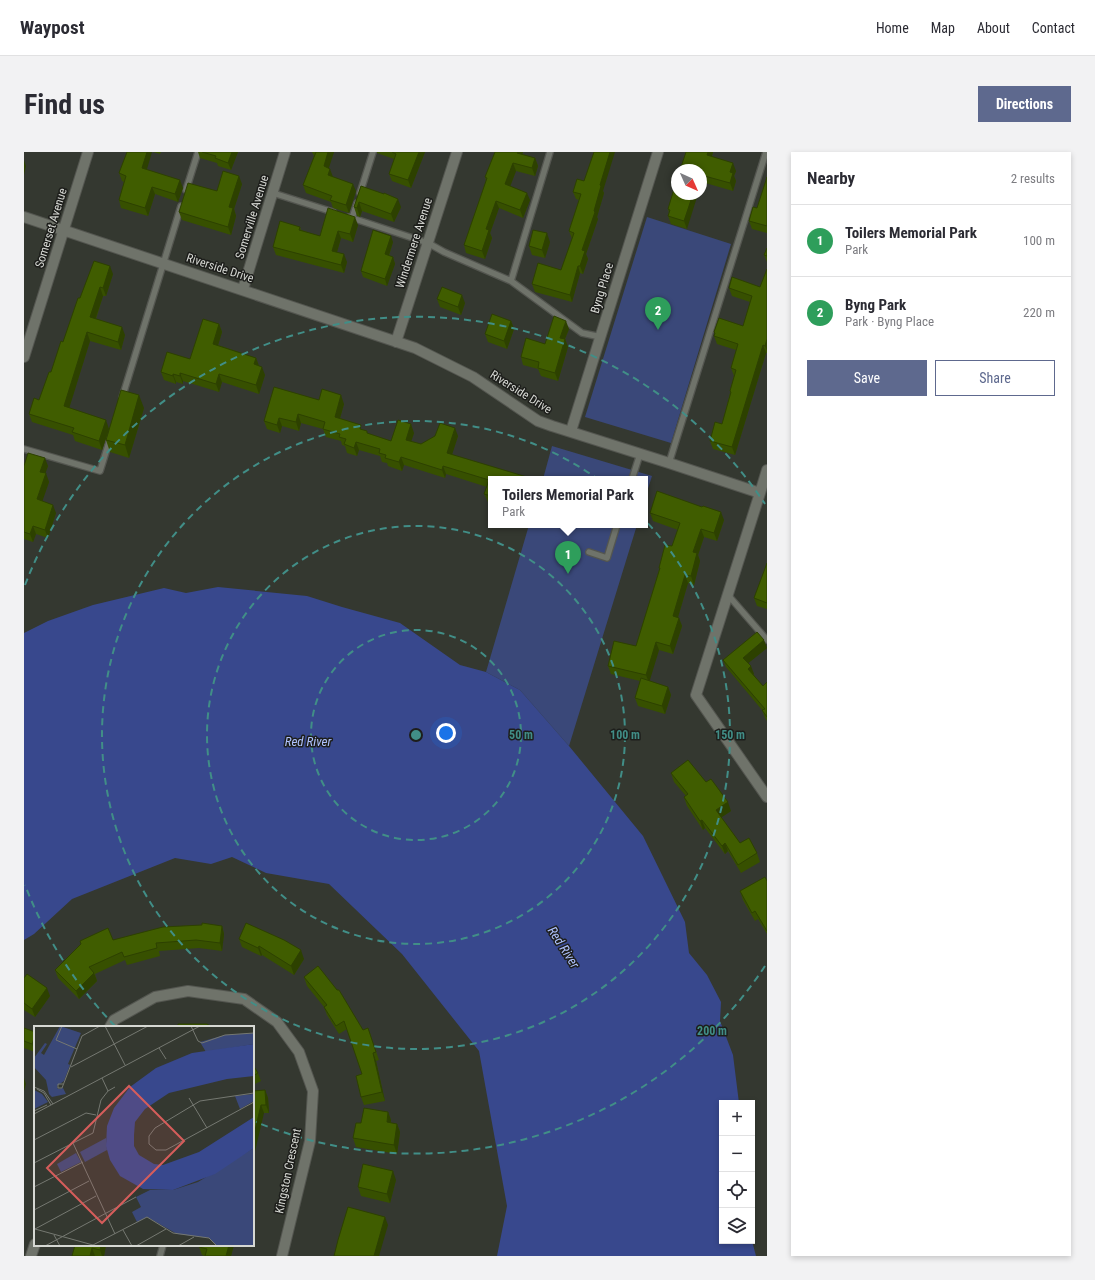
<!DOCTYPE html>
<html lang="en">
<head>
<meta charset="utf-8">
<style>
  body { margin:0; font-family:"Roboto Condensed",sans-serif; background:#f2f2f3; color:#2b2b33 }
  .controls { position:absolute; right:12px; bottom:12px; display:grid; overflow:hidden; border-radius:0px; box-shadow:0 2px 6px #0003 }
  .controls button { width:36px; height:36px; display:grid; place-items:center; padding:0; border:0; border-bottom:1px solid #e1e1e2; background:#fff; color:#2b2b33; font:20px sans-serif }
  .compass { position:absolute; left:647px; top:12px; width:36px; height:36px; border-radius:50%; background:#fff; box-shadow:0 2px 6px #0003; rotate:135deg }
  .you { position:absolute; left:422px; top:581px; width:14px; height:14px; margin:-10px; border:3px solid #fff; border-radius:50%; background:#1a73e8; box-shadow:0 0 0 6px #1a73e833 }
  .badge { display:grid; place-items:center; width:26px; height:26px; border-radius:50%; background:#5e698e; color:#fff; font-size:13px; font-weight:700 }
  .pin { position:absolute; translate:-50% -33px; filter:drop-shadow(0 1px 2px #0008) }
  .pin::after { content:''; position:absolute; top:21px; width:14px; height:12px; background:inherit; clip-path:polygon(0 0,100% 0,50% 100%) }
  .popup { position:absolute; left:464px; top:324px; width:160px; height:52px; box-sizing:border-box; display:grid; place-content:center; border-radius:0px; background:#fff; filter:drop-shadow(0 1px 3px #0005); font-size:13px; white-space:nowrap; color:#7c7c81 }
  .popup b { font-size:15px; color:#2b2b33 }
  .popup::after { content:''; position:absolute; left:50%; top:100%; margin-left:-8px; border:8px solid transparent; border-top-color:#fff }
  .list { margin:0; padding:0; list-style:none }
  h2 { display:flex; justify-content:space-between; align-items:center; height:52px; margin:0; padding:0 16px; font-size:17px }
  h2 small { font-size:13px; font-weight:400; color:#7c7c81 }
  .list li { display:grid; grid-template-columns:26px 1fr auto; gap:12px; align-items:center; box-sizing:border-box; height:72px; padding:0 16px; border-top:1px solid #e1e1e2 }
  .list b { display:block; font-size:15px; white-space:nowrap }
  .list p { margin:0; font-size:13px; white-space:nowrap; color:#7c7c81 }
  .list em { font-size:13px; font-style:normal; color:#7c7c81 }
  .actions { display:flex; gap:8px; padding:12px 16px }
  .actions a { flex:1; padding:9px 0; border:1px solid #5e698e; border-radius:0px; text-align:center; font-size:14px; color:#5e698e }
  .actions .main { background:#5e698e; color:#fff }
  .icon { flex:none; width:22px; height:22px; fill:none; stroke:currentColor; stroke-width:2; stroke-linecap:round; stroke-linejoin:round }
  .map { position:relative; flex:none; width:743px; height:1104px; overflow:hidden; border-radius:0px }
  header { display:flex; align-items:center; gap:24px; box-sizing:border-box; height:56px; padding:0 20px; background:#fff; border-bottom:1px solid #e1e1e2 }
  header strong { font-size:19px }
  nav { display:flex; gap:22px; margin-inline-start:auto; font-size:14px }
  .intro { display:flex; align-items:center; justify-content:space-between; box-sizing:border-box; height:96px; padding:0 24px }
  h1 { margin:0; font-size:28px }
  .button { padding:10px 18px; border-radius:0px; background:#5e698e; color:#fff; font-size:14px; font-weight:700 }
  main { display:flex; gap:24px; padding:0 24px }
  aside { flex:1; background:#fff; border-radius:0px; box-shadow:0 2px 6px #0003 }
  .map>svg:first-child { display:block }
  .green { fill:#3a4879 }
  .water { fill:#38488d }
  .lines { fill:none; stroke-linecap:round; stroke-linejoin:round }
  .service-casing { stroke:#545650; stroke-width:8 }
  .minor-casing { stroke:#545650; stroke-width:12 }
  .service { stroke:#6f736a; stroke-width:5.5 }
  .minor { stroke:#6f736a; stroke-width:10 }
  .wall { fill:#375000 }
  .shaded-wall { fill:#2d4100 }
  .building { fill:#405d00; stroke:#2d4100 }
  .ring { fill:none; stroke:#418e87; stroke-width:2; stroke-dasharray:7 5 }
  .labels { text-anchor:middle; stroke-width:3; stroke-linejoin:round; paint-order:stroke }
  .street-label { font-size:12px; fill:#d6d8d3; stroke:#1d1e1b }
  .water-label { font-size:13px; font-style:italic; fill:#afc2fe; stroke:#1d1e1b }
  .inset-road { fill:none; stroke:#757871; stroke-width:1 }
  .view { fill:#d65d5b; fill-opacity:0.15; stroke:#d65d5b; stroke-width:2 }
  .inset-edge { fill:none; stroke:#d6d8d3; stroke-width:2 }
  .centre { fill:#418e87; stroke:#1d1e1b; stroke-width:2 }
  .ring-label { font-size:12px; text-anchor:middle; font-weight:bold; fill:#418e87; stroke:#1d1e1b; stroke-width:3; stroke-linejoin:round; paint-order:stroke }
</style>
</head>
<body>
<header>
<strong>Waypost</strong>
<nav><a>Home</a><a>Map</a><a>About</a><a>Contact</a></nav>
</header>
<div class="intro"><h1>Find us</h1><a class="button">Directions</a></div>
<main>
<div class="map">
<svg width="743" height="1104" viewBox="0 0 743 1104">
  <rect width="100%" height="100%" fill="#343830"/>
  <path class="green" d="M623 65 707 92 647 291 561 265Z
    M528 294 628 324 621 346V327H519Z
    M505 373H613L545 594 496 538 462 520Z"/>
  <path class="water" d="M194 435 283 444 318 455 376 471 436 513 462 520 496 538 545 594 619 684 661 770 665 801 683 823 697 850 696 869 709 903 715 951H698V1089H728L732 1104H473L483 1054 455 899 378 802 305 732 242 721 208 705 187 712 151 706 48 747 10 782 0 788V481L24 469 69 453 140 436 162 441Z"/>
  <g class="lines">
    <defs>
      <path id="service" d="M162 38 174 0
        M249 41 309 60
        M336 41 349 0
        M325 65 404 91 420 100 487 129 558 181 577 185
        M328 66 333 51
        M487 129 526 0
        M98 246 157 54
        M0 297 76 319 86 287
        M645 311 742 0
        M608 327 616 302
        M565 400 583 406 593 373
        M704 443 743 488
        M136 1104 139 1093"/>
      <path id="minor" d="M0 65 391 196 449 225 514 269 528 274 645 311 736 341 672 543 743 645
        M219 137 261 0
        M372 190 433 0
        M0 205 64 0
        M547 279 634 0
        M736 341 743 318
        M86 875 90 868 131 845 164 839 220 847 253 870 275 900 289 939 286 989 258 1104
        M7 1104 11 1092"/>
    </defs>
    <use href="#service" class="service-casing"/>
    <use href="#minor" class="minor-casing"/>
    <use href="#service" class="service"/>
    <use href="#minor" class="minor"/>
  </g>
  <path class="wall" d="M129 0H137L136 2Z
    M174 0H214L207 18 194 14 193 11 176 6Z
    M288 0H310L304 16 309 25 332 39 325 61 309 56 307 50 282 41 279 33 290 4Z
    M353 0H401L387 36 368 29 365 22 370 7 353 1Z
    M471 0H499L498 2 511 6 514 14 511 24 492 19 486 34 506 48 499 66 475 56 466 81 468 86 461 107 442 101 440 93 462 29 461 25Z
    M662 0H689L688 4 712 19 710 24 712 29 709 39 678 30 677 33V18Z
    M123 18 159 36 154 50 131 42 124 64 97 56 95 48 100 30 98 29 95 21Z
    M743 25V81L728 77 725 69 733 56Z
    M653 27 663 77 647 72 644 64 645 61 644 57Z
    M560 29 579 39 580 41 573 65 574 67 562 102 564 107 559 122 556 121 548 150 511 140 508 132 537 118 548 87 545 79 555 48 552 47 549 40Z
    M218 32 210 57 212 64 207 83 158 68 155 60 193 39Z
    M337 34 377 55 370 70 338 59 336 65 333 64 330 55Z
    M334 73 329 90 317 86 313 100 323 110 320 121 252 103 249 95 276 75 277 78 296 84Z
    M369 90 365 104 369 105 371 112 363 134 339 125 337 119Z
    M526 90 521 106 508 103 505 94Z
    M743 96V110L740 103Z
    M743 117V201H742L711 303 689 297 686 289 698 272 706 241V239L710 224 707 216 712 198 693 192 690 184 691 182 690 180 719 174 726 150 708 144 705 136 736 135Z
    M89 122 82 144H79L72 167 101 183 97 198 66 189 45 256 85 277 78 298 51 289 49 283 8 270 5 262 15 248 27 220 56 146Z
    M413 147 441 151 437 163 416 155Z
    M487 169 490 177 483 197 464 190 461 182Z
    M195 172 198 180 194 193 232 206 235 214 241 223 235 242 198 230 195 240 159 229V232L152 230V232L140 228 137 220 166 207Z
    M545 177 541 187 544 195 534 229 517 224 514 217 499 213 497 205 521 192Z
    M295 248 320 252 316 266 339 278 344 282 367 289 390 281 387 289 397 292 434 284 428 302 467 327V351L464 350 460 342 463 335 422 322 421 326 380 313 378 319 364 314 363 311 358 310 356 304 335 298 333 304 323 301 321 294 318 293 317 289 302 285 299 277 277 271 275 279 258 274 256 281 243 277 240 269Z
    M120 256 105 306 86 300 82 288Z
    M0 314H24L21 321 25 330 18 349 32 361 24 386 12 382 9 390 0 387Z
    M626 361 700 368 693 389 680 385 674 403 676 409 670 433 664 431 654 465 658 474 649 502 635 498 625 529 644 535 647 543 641 562 614 554 611 546 616 529 587 522 584 514 612 494 635 418V416L648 394 654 378 629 369Z
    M743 411V457L733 454 730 446Z
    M743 496 724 511 730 522H729L739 534 743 530V569L741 566 738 558 702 515 699 508Z
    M647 621 707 659 697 665 716 691 733 701 736 710 717 721 704 699 701 702 681 676 679 678 663 654 660 645 662 644 650 630Z
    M743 729V782L734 767 731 769 719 748 716 739Z
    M198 774 200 782 198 799 175 796 135 799 136 804 103 813 101 808 71 822 73 829 55 847 34 826 31 818 89 788Z
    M215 787 280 807 270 823 238 803 237 804 218 795Z
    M280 825 339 878 344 876 355 908 352 909 361 949 340 953 337 945 338 922 323 877 315 882 303 863 300 855 283 834Z
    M0 826 26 844 11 865 0 858Z
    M0 876 11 880V900L0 896Z
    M229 913 234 921 237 929 229 933Z
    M241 938 244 946 245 961H240L229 939Z
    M364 960 367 968V971L373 972 376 980 373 1002 332 995 329 986 337 971Z
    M372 1028 366 1051 337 1044 334 1035Z
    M51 1093H82L80 1104H71Z
    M175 1093H210L207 1104H181L178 1103 175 1095Z"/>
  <path class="shaded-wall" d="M123 0H128L121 24 118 16Z
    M208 0H214L207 18 204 11Z
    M304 0H310L303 22 300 14Z
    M395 0H401L387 36 384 28Z
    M494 0H499L496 9 493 1Z
    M586 0H591L579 39 580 41 573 65 574 67 562 102 564 107 559 122 556 114 558 98 570 59 576 33Z
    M684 0H689L686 11 683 3Z
    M511 6 514 14 511 24 508 16Z
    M0 8 2 14 0 23Z
    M489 11 492 19 484 40 481 32Z
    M709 11 712 19 710 24 712 29 709 39 706 31V20Z
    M306 17 309 25 304 23Z
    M215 24 218 32 210 57 212 64 207 83 204 75 205 55Z
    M156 28 159 36 154 50 151 42Z
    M329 32 332 39 325 61 322 53Z
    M128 35 131 42 124 64 121 56Z
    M503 41 506 48 499 66 496 58Z
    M669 42H674L663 77 660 69Z
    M374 47 377 55 370 70 367 62Z
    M472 49 475 56 466 81 468 86 461 107 458 99 462 77Z
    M335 50 338 59 336 65 333 56Z
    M331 65 334 73 329 90 326 82Z
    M314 79 317 86 311 107 308 99Z
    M523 81 526 90 521 106 518 98Z
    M367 84 369 90 363 109 361 102Z
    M320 102 323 110 320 121 317 113Z
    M369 105 371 112 363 134 361 127Z
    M86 114 89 122 82 144 79 136Z
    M554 114 556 121 548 150 546 143Z
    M76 135 79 144 69 174 66 165Z
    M438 143 441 151 437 163 434 155Z
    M487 169 490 177 483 197 480 189Z
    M542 169 545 177 538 194 536 186Z
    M195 172 198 180 192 200 189 192Z
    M98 175 101 183 97 198 94 190Z
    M63 180 66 189 43 263 40 254Z
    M541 187 544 195 534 229 531 221Z
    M743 187V199L741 194Z
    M739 193 742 201 711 303 708 295Z
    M232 206 235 214 230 212Z
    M238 215 241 223 235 242 232 233Z
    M156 221 159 229V232L156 224Z
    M149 222 152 230V232L149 224Z
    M195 222 198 230 195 240 192 232Z
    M115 243 120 256 105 306 101 293Z
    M317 243 320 252 314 273 311 265Z
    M274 262 277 271 275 279 272 270Z
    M255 266 258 274 256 281 253 273Z
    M82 268 85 277 78 298 75 289Z
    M387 272 390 281 385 296 382 288Z
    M431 276 434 284 426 309 423 301Z
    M332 290 335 298 333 304 330 296Z
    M377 305 380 313 378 319 375 310Z
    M21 306 24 314 19 328 16 320Z
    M419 314 422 322 421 326 418 318Z
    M22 321 25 330 16 356 13 347Z
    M29 353 32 361 24 386 21 378Z
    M697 360 700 368 693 389 690 381Z
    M9 374 12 382 9 390 6 382Z
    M677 377 680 385 674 403 676 409 670 433 667 424 669 400Z
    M661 423 664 431 652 472 649 464Z
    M655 466 658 474 649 502 646 494Z
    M740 488 743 496 722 513 719 506Z
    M632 490 635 498 625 531 622 523Z
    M727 514 730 522 727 524 724 517Z
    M644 535 647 543 641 562 638 554Z
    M704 650 707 659 695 667 692 658Z
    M678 668 681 676 679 678 676 669Z
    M701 691 704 699 701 702 698 694Z
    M198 774 200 782 198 799 196 791Z
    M235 794 238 803 237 804 234 796Z
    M277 798 280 807 270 823 267 814Z
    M70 821 73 829 55 847 52 839Z
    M23 836 26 844 11 865 8 857Z
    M11 883V900L8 892Z
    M349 901 352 909 361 949 358 940Z
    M0 926 2 932 0 939Z
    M241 938 244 946 245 961 242 953Z
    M237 953 240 961 229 1008V987Z
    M364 960 367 968 366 978 363 970Z
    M373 972 376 980 373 1002 370 993Z
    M369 1019 372 1028 366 1051 363 1042Z
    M361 1065 364 1073 355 1104H350Z
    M77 1093H82L80 1104H78L76 1098Z
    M205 1093H210L207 1104H202Z
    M68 1096 71 1104H66Z"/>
  <path class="building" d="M103 0H123L118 16 156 28 151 42 128 35 121 56 95 48 102 24 95 21Z
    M178 0H208L204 11 191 6 192 4Z
    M292 0H304L300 14 306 17 304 23 329 32 322 53 306 48 308 44 279 33Z
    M368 0H395L384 28 365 22 372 2Z
    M471 0H494L493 1 511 6 508 16 489 11 481 32 503 41 496 58 472 49 462 77 465 78 458 99 440 93 463 26 461 25Z
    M570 0H586L576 33 577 34 570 59 571 60 558 98 561 99 556 114H554L546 143 508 132 514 111 537 118 550 81 545 79 557 42 549 40 553 27 560 29Z
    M662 0H684L683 3 709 11 706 20 709 21 706 31 677 23V18H656Z
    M199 19 215 24 205 55 209 56 204 75 155 60 164 31 193 39Z
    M743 25V74L725 69 729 55 733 56Z
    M653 27V42H669L660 69 644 64 646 58 644 57Z
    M337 34 360 42V41L374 47 367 62 335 50 333 56 330 55Z
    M304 56 331 65 326 82 314 79 308 99 320 102 317 113 249 95 256 69 276 75 275 78 296 84Z
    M349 78 367 84 361 102 369 105 361 127 337 119Z
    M509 78 523 81 518 98 505 94Z
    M743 96V104L740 103Z
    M70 109 86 114 79 136 76 135 66 165 98 175 94 190 63 180 40 254 82 268 75 289 48 280 50 276 5 262 10 246 15 248 25 220H27L37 189 39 190 54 146H56Z
    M743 117V187L741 194 739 193 708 295 686 289 691 270 698 272 707 240 706 239 712 218 707 216 714 192 690 184 691 181 690 180 695 166 719 174 728 144 705 136 708 125 736 135Z
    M418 135 438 143 434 155 413 147Z
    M468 162 487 169 480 189 461 182Z
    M530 164 542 169 536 186 541 187 531 221 514 216 515 210 497 205 502 186 521 192Z
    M179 167 195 172 189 192 232 206 230 212 238 215 232 233 195 222 192 232 156 221V224L149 222V224L137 220 143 200 166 207Z
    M250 235 295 248 298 237 317 243 311 265 337 273 336 277 343 279V281L367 289 374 268 387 272 382 288 397 292 411 284 416 271 431 276 423 301 503 325 502 327H467V344L460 342 465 328 419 314 418 318 377 305 375 310 361 306 362 303 355 301 356 297 332 290 330 296 320 292 322 287 315 285 316 282 299 277 301 270 274 262 272 270 255 266 253 273 240 269Z
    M97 238 115 243 101 293 82 288Z
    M4 301 21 306 16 320 22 321 13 347 29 353 21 378 9 374 6 382 0 380V314Z
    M633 339 678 355 679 354 697 360 690 381 677 377 669 400 673 401 667 424 661 423 649 464 655 466 646 494 632 490 622 523 584 514 590 489 612 494 636 416H635L641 393 648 394 656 371 626 361Z
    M743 411V451L730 446Z
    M733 480 740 488 719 506 727 514 724 517 739 534 743 530V565L738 558 741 557 699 508Z
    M617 526 644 535 638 554 611 546Z
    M664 608 682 630 687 627 704 650 692 658 716 691 725 686 733 701 714 713 701 691 698 694 678 668 676 669 660 645 664 642 647 621Z
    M741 725 743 729V779L731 759 728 761 716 739Z
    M178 771 198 774 196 791 172 788 132 791 133 796 100 805 98 800 65 815 70 821 52 839 31 818 57 792 56 789 84 776 89 788 139 775 178 773Z
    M222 771 260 788 277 798 267 814 235 794 234 796 215 787Z
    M294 814 313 838H315L339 878 344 876 352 900 349 901 358 940 337 945 332 924 338 922 320 869 312 874 300 855 303 853 280 825Z
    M3 822 23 836 8 857 0 851V826Z
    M154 872H183L188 875H153L154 874Z
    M0 876 11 880V883L8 892 0 889Z
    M229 913 234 921 229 924Z
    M241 938 242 953H237L229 987V939Z
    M340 956 364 960 363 970 373 972 370 993 329 986 332 971H337Z
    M339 1012 369 1019 363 1042 334 1035Z
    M324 1055 361 1065 350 1104H310L314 1088Z
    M51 1093H77L76 1098 68 1096 66 1104H48Z
    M175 1093H205L202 1104H181L183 1097 175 1095Z"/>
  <g class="ring">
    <circle cx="392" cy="583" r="105"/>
    <circle cx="392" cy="583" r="209"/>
    <circle cx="392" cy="583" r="314"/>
    <path d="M741 814A419 419 0 0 1 232 970M91 874A419 419 0 0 1 1 733M1 433A419 419 0 0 1 741 352"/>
  </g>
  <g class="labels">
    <g class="street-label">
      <text transform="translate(228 65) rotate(-73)" y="4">Somerville Avenue</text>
      <text transform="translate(27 76) rotate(-73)" y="4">Somerset Avenue</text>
      <text transform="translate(390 91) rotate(-72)" y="4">Windermere Avenue</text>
      <text transform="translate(196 116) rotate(18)" y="4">Riverside Drive</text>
      <text transform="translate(578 136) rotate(-73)" y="4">Byng Place</text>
      <text transform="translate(497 240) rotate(32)" y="4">Riverside Drive</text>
      <text transform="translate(264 1019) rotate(-78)" y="4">Kingston Crescent</text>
    </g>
    <g class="water-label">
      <text x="284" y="594">Red River</text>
      <text transform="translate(540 795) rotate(57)" y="5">Red River</text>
    </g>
  </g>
  <g transform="translate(10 874)">
    <rect width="220" height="220" fill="#343830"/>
    <path d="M26 0 47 7 34 38 36 39 30 55 23 60 24 63 29 62 32 68 18 71 15 68 12 54 0 41V32L11 17 13 18 7 27 10 29ZM220 7V18L172 26 166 16 191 9ZM0 64 8 68 14 76 0 83ZM220 68V75L206 83 201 70ZM72 112 73 124 51 136 46 126ZM220 122V220H183L175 212 143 208 113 191 103 196 98 186 107 181 102 171 116 164H139L164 156ZM42 127 47 136 27 146 23 138Z" fill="#3a4879"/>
    <path d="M220 18V50L193 53 135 67 111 83 101 96 100 109V120L105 129 120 138 129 139 165 126 220 91V122L181 148 139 164 109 163 86 150 76 134 72 120 73 100 80 82 96 61 122 42 158 27Z" fill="#38488d"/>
    <path class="inset-road" d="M28 0 22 14 43 23M71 0 91 39M157 0 164 15 168 17 191 9 220 7M125 22 132 33M37 41 114 0M68 52 74 65M29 58H24V62H28L48 10 66 0M0 61 10 65 19 78M81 61 74 65 67 74 59 107 39 117 81 208M3 63 10 67 17 79M220 67 166 75 121 102 115 110V118L122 124H132L220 76M155 72 173 102M0 85 13 79M0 88 166 0M0 114 52 87 62 89M0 137 39 117M0 161 49 136M0 184 55 155M1 203 62 170M1 203 59 219M89 204 98 220M20 209 26 220M11 220 102 171M57 220 113 191 139 207 175 212 183 220M102 220 132 203M144 220 160 211"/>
    <path class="view" d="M95 60 150 115 68 197 13 142Z"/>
    <rect width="220" height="220" class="inset-edge"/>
  </g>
  <circle cx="392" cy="583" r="6" class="centre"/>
  <g class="ring-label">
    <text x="497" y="587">50 m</text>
    <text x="601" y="587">100 m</text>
    <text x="706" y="587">150 m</text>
    <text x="688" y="883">200 m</text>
  </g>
</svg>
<div class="controls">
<button>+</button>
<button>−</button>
<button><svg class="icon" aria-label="locate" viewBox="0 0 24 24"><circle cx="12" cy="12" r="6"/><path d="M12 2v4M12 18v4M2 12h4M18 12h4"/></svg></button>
<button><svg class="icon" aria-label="layers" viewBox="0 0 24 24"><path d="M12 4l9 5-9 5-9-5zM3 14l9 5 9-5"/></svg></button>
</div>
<svg class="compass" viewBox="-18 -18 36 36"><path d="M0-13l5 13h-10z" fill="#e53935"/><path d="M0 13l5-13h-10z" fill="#7c7c81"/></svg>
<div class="you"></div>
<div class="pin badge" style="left:544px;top:422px;background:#2e9e5b">1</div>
<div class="popup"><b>Toilers Memorial Park</b>Park</div>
<div class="pin badge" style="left:634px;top:178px;background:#2e9e5b">2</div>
</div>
<aside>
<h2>Nearby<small>2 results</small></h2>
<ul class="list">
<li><span class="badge" style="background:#2e9e5b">1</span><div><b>Toilers Memorial Park</b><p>Park</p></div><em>100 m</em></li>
<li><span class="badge" style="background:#2e9e5b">2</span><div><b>Byng Park</b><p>Park · Byng Place</p></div><em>220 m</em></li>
</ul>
<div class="actions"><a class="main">Save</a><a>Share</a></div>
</aside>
</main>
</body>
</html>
